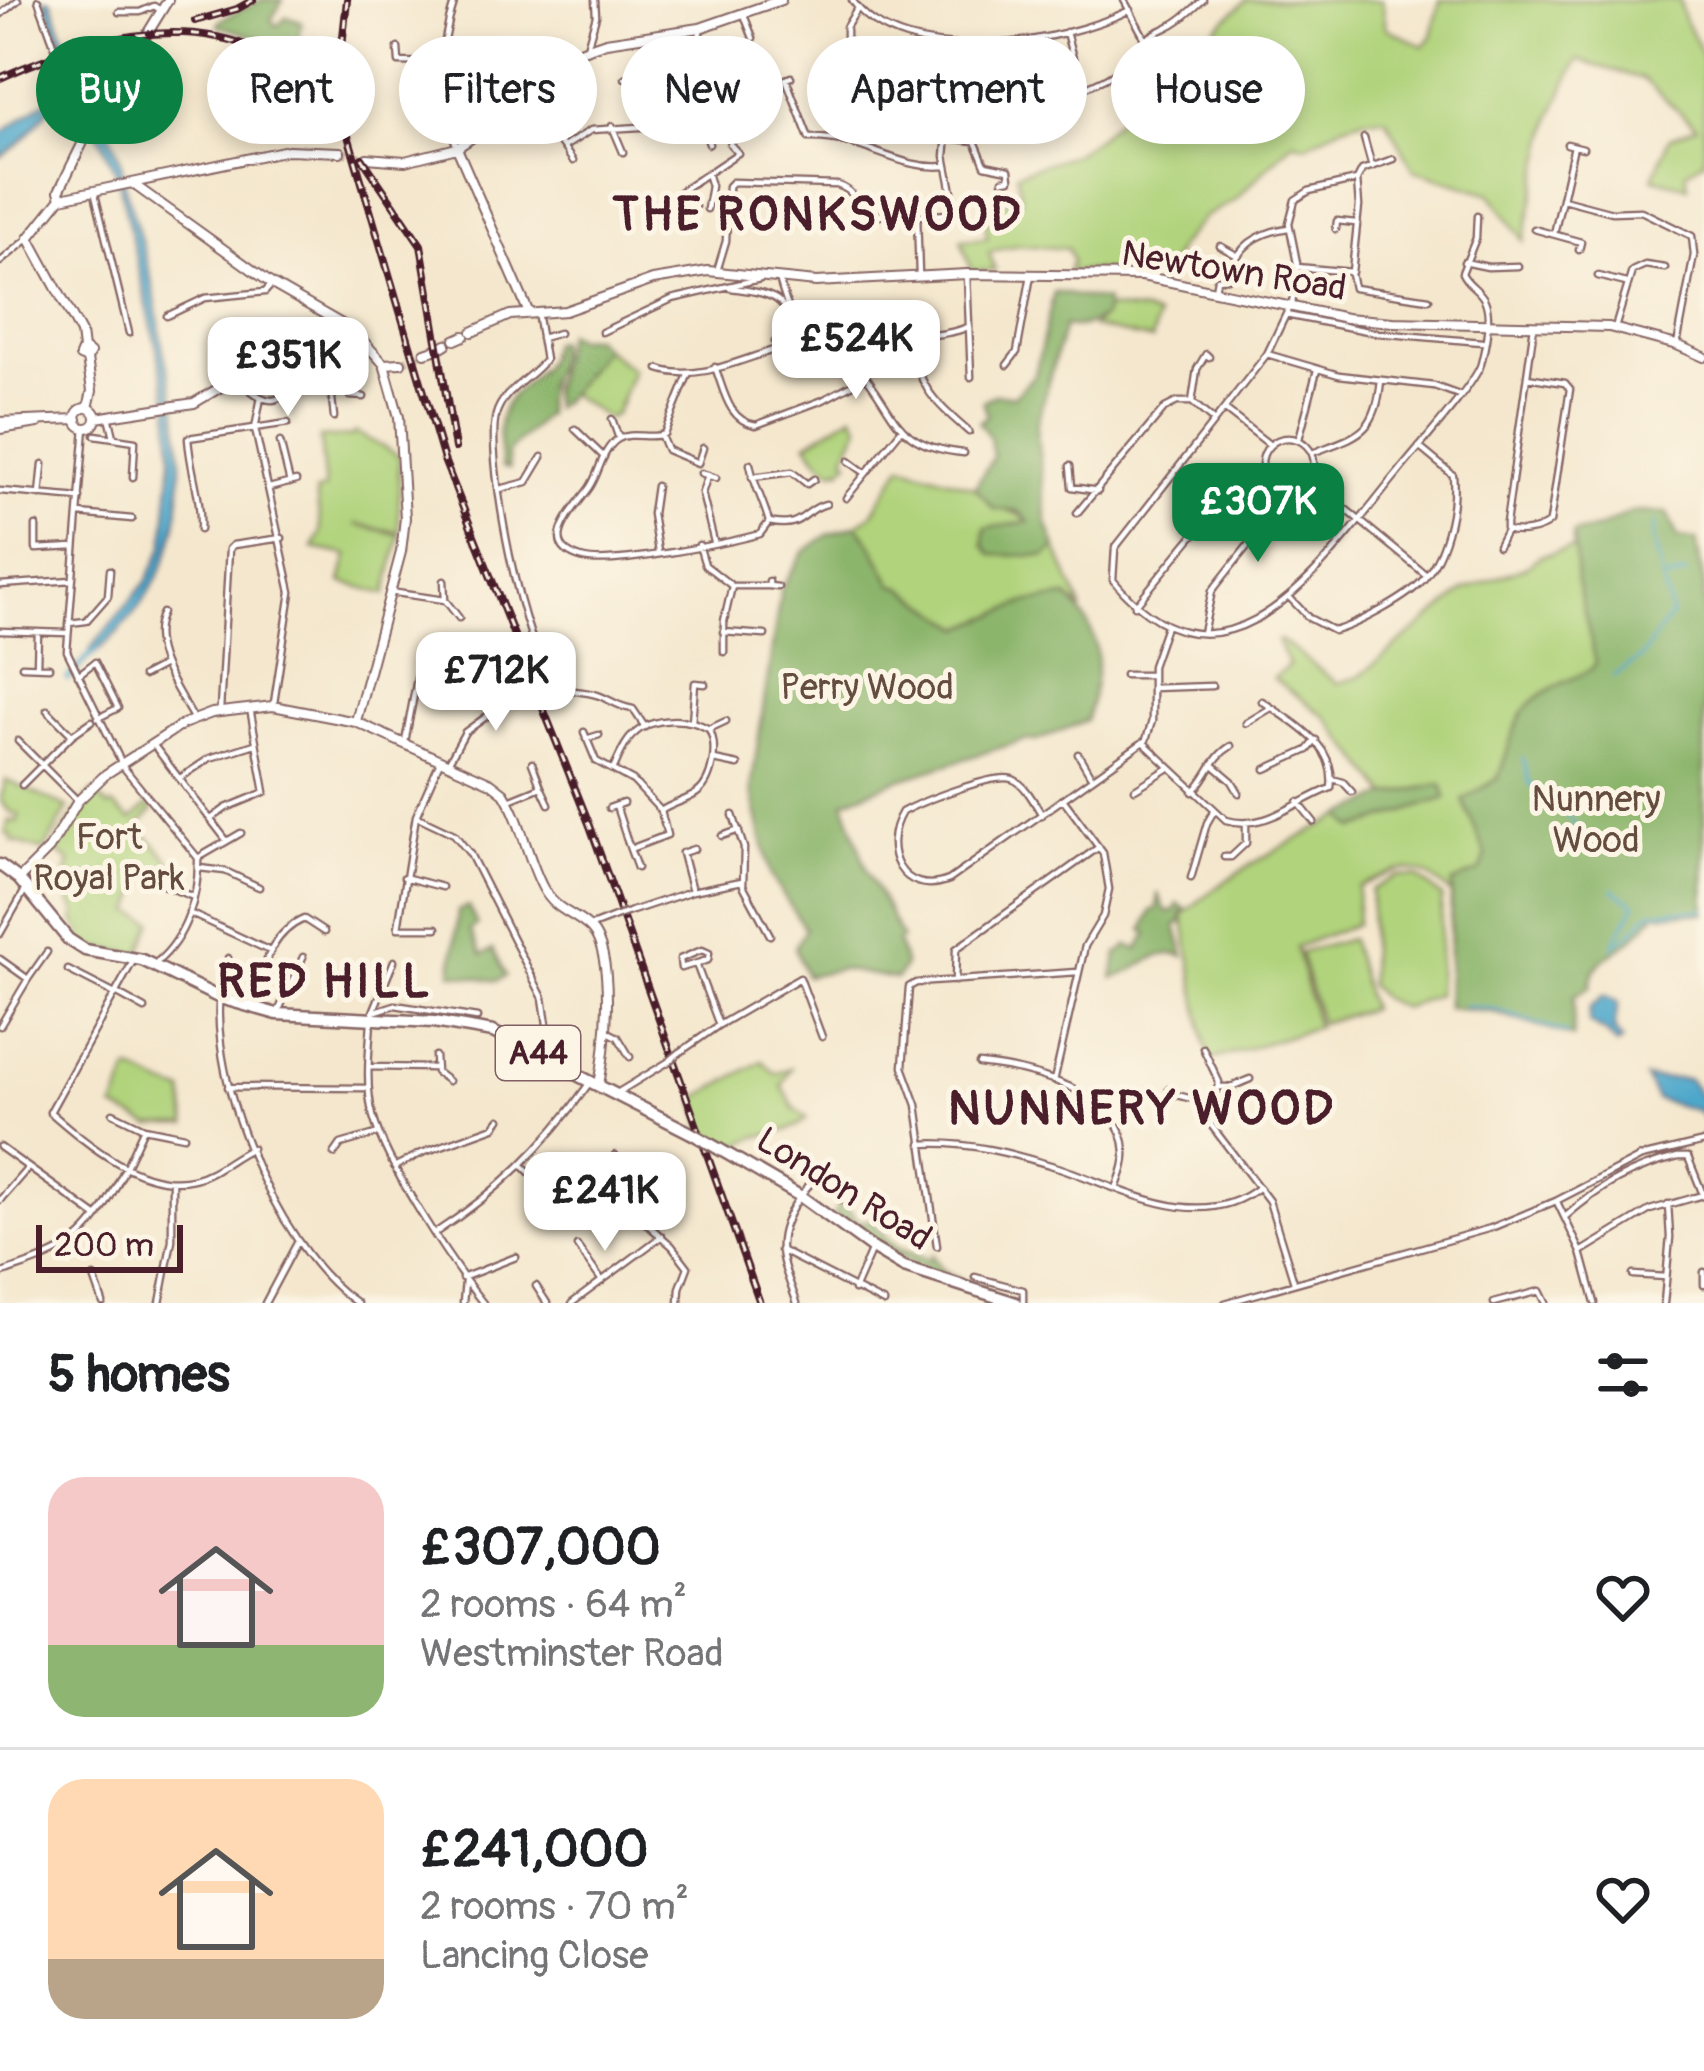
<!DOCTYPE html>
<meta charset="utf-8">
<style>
:root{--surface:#fff;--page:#f6f6f6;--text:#202124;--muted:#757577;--line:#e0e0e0;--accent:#0b8043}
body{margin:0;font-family:Pangolin,sans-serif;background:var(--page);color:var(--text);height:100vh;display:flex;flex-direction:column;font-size:45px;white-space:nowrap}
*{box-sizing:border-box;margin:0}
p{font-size:39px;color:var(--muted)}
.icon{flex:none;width:66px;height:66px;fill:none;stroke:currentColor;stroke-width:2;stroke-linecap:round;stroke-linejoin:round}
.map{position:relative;height:1303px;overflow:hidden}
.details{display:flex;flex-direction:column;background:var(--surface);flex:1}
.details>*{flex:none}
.top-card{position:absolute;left:36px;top:36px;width:1632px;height:108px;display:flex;gap:24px}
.scale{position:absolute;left:36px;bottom:30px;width:147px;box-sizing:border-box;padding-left:12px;border:6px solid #4a1f2b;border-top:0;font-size:33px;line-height:42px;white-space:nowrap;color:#4a1f2b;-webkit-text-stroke:9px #fcf5e5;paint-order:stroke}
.price{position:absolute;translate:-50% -102px;padding:0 27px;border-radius:24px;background:#fff;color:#222;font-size:39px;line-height:78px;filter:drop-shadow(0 3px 6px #0008)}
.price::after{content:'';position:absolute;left:50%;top:72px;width:36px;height:27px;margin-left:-18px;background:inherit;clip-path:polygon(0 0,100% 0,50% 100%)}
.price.active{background:var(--accent);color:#fff}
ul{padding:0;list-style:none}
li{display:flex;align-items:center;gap:36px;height:300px;padding:0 48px}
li+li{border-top:3px solid var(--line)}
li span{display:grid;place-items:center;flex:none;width:336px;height:240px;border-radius:36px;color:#555}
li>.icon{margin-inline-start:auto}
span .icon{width:144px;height:144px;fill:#fffc;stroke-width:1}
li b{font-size:51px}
h2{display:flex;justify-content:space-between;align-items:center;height:144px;padding:0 48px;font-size:51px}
.pill{padding:0 42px;border-radius:54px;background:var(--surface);box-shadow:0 6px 18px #0003;font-size:42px;line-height:108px}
.pill.active{background:var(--accent);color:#fff}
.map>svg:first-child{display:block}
.green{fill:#b0d37c;stroke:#7d7954;stroke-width:3}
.forest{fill:#8cb56c;stroke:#6b6a4c;stroke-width:3}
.water{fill:#4ea7cb;stroke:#4c637b;stroke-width:3}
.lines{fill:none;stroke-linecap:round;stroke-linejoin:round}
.stream{stroke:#4ea7cb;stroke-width:3}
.canal{stroke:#4ea7cb;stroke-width:6}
.secondary-tunnel{stroke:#d2bfad;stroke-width:8;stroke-dasharray:8 4;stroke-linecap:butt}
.street-casing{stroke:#866564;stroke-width:9}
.secondary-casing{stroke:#866564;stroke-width:12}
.primary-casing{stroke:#866564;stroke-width:15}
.street{stroke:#fff;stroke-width:4.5}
.secondary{stroke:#fff;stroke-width:8}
.primary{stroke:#fff;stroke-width:10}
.rail-casing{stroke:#4a1f2b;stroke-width:8}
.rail{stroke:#fcf5e5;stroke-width:3;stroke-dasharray:9;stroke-linecap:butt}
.street-bridge-casing{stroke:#866564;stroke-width:9;stroke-linecap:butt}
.primary-bridge-casing{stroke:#866564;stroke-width:15;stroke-linecap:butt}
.street-bridge{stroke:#fff;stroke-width:4.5}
.primary-bridge{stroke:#fff;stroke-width:10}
.labels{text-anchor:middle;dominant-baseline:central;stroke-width:10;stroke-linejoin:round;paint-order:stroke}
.shield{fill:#fcf5e5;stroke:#7f5f63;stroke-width:3}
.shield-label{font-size:33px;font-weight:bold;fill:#4a1f2b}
.street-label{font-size:36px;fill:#4a1f2b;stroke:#fcf5e5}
.park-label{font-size:36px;fill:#644c3f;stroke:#fcf5e5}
.district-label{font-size:48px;font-weight:bold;letter-spacing:3px;fill:#4a1f2b;stroke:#fcf5e5}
</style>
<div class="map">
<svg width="1704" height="1303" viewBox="0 0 1704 1303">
<rect width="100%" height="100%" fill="#fcf5e5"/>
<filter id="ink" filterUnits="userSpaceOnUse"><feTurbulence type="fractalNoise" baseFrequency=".00833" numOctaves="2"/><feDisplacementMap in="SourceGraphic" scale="24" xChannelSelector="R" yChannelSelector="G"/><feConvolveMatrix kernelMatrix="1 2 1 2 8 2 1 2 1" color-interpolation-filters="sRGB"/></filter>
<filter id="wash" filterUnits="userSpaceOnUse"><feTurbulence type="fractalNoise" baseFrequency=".004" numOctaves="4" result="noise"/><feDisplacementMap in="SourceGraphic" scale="48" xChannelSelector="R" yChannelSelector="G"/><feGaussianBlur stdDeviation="2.7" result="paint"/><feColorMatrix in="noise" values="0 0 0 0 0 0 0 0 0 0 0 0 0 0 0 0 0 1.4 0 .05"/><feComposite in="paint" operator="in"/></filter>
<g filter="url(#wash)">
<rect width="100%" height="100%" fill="#f4e7cd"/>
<path class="green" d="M1247,0H1382L1386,28L1424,46L1432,36L1440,0H1680C1682,29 1698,34 1703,62C1704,93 1704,129 1704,160L1686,172L1688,187L1653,178L1669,138L1696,127L1643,79L1577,60L1552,116L1524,241L1491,194L1414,170L1386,118H1366L1343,125L1306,145L1293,141L1235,200L1204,217L1179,246L1166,272L1068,271L1072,261L1068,249L1018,245L989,252L995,270L972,271L961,240L987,238L984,204L1021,200L1017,173L1074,154L1097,138Z
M1105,308L1144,312L1157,317L1152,340L1092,327L1104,316Z
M604,348L633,370L616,413L608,419L569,394Z
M853,414L860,426L845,456L849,461L841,470L838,467L834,471L821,462L807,443Z
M355,432L399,456V532L355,524L400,535L386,594L341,582L348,555L313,548L321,532L316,492L325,489L320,438L353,436Z
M902,465L975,487L994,509C1031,512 1031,525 1045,556L1056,547L1082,610L1067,597L1025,603L964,628L902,587L893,585L871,543L857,525L872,514Z
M1631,512L1667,513L1678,538L1696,540L1704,586V913H1656C1647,923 1638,935 1627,943C1608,957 1592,961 1590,987L1574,996L1573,1037L1492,1012L1447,1008L1451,894C1414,859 1401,867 1358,887L1356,924L1296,947L1317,1027L1211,1060L1205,1043L1183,915C1229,872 1287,844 1342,816L1354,829L1390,814L1441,784L1388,795L1326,717L1273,678L1289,666L1277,641L1280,640L1337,683L1359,677L1465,590L1527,566L1540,556L1573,548V534L1599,528Z
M6,780L68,808L44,851L11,841L12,836L5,834L9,820L17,822L19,815L10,812L0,801Z
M93,792L109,807L113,805L131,820L148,805L153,810L138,826L175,866L169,883L145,874L143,878L132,912L153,921L140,954L92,947L78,940L82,935L74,921L76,913L63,888L70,862L53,849L76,812Z
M1397,876L1417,877L1442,897L1437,995L1403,1008L1381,998L1369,985L1371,890Z
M1350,939L1370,1009L1320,1023L1300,953Z
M762,1061L776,1074L791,1068L782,1086L794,1108L807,1118C787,1140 755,1127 735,1151L704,1132L696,1098Z
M130,1070C147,1076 163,1088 184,1092L187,1125L151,1126L114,1108Z"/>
<path class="forest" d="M262,0H283L271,20L277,26L286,17L302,22L297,45C269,46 246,32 218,26L220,20Z
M1054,292L1106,301L1104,316C1090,325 1080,329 1064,326L1036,426L1047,523L1056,547L1046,556L992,555L984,545L985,528L1029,522L1018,511L994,509L975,487L993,457L990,438L979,422L987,416L983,401L995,394L1014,396L1035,374Z
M566,333L576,338L594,337L604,348L569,394L553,408L551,392Z
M558,341C559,367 540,387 546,414L508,452L509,469L502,467C501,451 496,432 501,416C510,383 546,382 551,343Z
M1631,512L1667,513L1678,538L1696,540L1704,586V913H1656C1647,923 1638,935 1627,943C1608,957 1592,961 1590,987L1574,996L1573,1037L1492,1012L1447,1008L1452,883L1481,870L1486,855L1463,800L1497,779C1506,760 1513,725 1525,710C1539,690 1569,681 1590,670L1596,663L1577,582L1573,534L1599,528Z
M857,525L871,543L893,585L902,587L963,628L1025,603L1067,597C1108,637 1099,670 1086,721L1035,741L1025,740L894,781L844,801L867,871L902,939L897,941L905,966L896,979L839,969L806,976L795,947L805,929L771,876L751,789L781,589L804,552L827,535Z
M1442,784L1446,798L1354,829L1342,816L1388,795Z
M1158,893L1166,912H1174L1178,904L1186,909L1182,913V922L1176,925L1184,956C1154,947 1140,972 1113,978L1117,954L1129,945L1138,950L1148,933L1143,930L1152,910L1157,909Z
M468,906L477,925L470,930L482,955L493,949L506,976L497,981L452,973L458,911Z
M841,1201L859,1222L870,1220L896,1248L930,1260L932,1254L941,1269L961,1280C911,1269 874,1244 834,1213Z"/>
<path class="water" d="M44,0H51L73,62L81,63L88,72L84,81C94,108 110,127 119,154C123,166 122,179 126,190C139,233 154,280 159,324C162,354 173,384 177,414C190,513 174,587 95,653L90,649L147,581L164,546L172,457L169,402L117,174L74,83C46,104 32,141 0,157V134L73,81Z
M1604,996L1618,1003L1614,1029L1622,1041L1616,1045L1607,1033L1589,1023L1590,1008Z
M1645,1078L1688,1079L1704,1102V1119L1698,1111L1656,1099Z"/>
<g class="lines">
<path class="stream" d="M1667,580L1686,574
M1614,676L1641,658L1671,615L1653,536L1656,523
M1523,758L1529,783L1572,820L1593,852
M1613,889L1635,904C1629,922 1616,930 1614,948
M1615,943L1628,936L1650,912L1704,910
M1464,1006L1492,1009L1567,1034"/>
<path class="canal" d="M68,679L96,649"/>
</g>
</g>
<g filter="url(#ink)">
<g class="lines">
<path class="secondary-tunnel" d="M340,152L367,158
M401,363L425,353"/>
<g class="street-casing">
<path id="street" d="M38,0L56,50
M455,0C438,51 438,97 457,148
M852,0C902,73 1064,43 1130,10
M1124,0L1144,37
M858,8L846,27V37C900,122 1023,120 1104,79C1125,68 1129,58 1143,42C1151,33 1164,30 1175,23C1185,17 1194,8 1203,0
M119,12H140L154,6L159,9
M0,15L18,0
M744,15L753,38
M700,28L698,109L709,144
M1066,32L1081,89
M587,47L596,16L595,0
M398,48L399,62L441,63
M60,61L92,124
M791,77L786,79L809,138C863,136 897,171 946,166
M625,78L696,68
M612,126L623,152
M703,126L736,113
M554,134L573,161
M947,138L975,141L985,165L1009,170L1010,179L1003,180
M1364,138L1372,167
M1567,144L1583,148
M564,147L591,130L657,126L698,109
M95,194L129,333
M1563,199L1612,212L1641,211L1692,236L1694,255L1677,345
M695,207L688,213L678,193L738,153L730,144
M707,209L711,186L708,176
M1336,229L1337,221L1356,223
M1534,229L1581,242L1579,250
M1554,234L1574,146
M1220,246L1236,255
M0,262L28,239
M1464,262L1488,267L1518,266
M1297,267L1352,272L1359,206L1357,180
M717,271L726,241L728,186L732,182L837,185C850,189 851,194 860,204C874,220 897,216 917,216
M967,274L971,377
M1351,274L1354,288L1429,299
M919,275L917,216L949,214L955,207L945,156L948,126
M1598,276L1626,283
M779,279C786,304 793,329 818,342C833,350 847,354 858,367C898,412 891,446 964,453
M730,288C763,292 806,297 775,342L778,345
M1215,290L1217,279L1227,278C1238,246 1256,233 1288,228
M1292,305L1297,263L1289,223L1295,200L1309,191L1357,180L1362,170L1393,159
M1290,306L1267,354L1115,548L1113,580C1225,716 1325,561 1397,474C1414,452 1474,386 1481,364C1485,348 1492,317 1485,301C1480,289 1467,285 1462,273L1476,238L1477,216
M537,312L545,360C531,378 502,391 496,415C485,455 523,658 556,683C570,694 585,690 600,696C613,701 618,707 633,709L645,727
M1286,315L1378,333L1482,342
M167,316L205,298L265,292L272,284
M1615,328L1632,271L1645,265L1665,268
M602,332L672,299L760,279
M917,336C910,382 937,404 969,432
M541,338L559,333
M778,345L789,332L791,319
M1267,354L1339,375L1434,386L1459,395
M855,364C882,327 930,343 968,327
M1007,365L1017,352L1031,275
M715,367C724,390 728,421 756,425L823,400L866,377
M659,369C707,386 765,344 815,341
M243,371L250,390C277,411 281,394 304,384L341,388L350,396L364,397
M688,375L664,434C649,440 632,431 618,439C602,449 600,472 590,487C576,508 534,546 584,559C613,566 727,543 760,534L769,522C764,502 754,486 750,464
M1527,377L1565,383L1570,389L1550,522C1540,531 1519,534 1506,530V523L1534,326
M331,389L334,417
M261,397L255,429L291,592L274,703
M1192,402L1197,369L1206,354L1209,357
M1224,409L1270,445
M109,416L114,437
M612,419L618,436
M85,427L67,651L124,768L198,858C199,896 186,938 157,962
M575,429L604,457
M95,435L135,441L133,477
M661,436L667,450L698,463L703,448
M1262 464a26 26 0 1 1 52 0a26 26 0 1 1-52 0Z
M1299,439L1317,370
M280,442L290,483
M1312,453C1359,435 1376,434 1381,380
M849,461L864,472
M1070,466L1072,487L1098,491
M701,473L716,478
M708,475L702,493L714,542
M752,477L792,472L807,484L814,479
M1309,479L1425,574
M656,486L652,514L658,552
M269,488L296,481
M500,489L527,482L542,457
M0,491L80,498
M40,495L43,464
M846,498L902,429
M1077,513L1165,408L1177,402H1192L1214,421
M79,514L132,519
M769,522C804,530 803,509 826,504
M36,526V549L75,547
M200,530C202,497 190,471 188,438L288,423
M699,545L705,565L732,586L724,621V652
M1498,546L1506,530
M769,581V586L778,587
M0,585L72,580
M732,586H769
M389,592L445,600L444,581
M1289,597L1309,618L1334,631C1356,625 1403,600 1419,584C1445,559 1456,509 1453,475L1419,447
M445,600L459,618
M1135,606L1226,496L1265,475
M162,613C145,646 177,689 193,718
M69,623L86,621L108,596L110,570
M0,631L68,633
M723,632L765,635
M1203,633L1212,591L1271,516L1282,489
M22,666L49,667
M37,666L38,632
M78,675L95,662L118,708L98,718
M1125,675H1152
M143,676L164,665
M1152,688L1212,686
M47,710L72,735
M220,710L229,549L233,545L282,538
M692,722L695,683L705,684
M1246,723L1271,708
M709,729L726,721
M584,732L596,761L633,781L661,811
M586,739L599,735
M18,741L78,801
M405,742L420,663
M1143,742L1226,820C1265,831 1295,802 1331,788C1337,744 1293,723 1262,701
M152,743L227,841
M1078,754L1092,778
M714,760L738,765
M448,763L465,732L490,714L486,699
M532,763L541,787
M1212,764L1232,781L1239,793
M1266,769L1308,750L1316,740
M613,770C618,759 624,743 633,735C652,716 688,717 709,729C719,747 712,782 697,793C686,801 672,803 661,811
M180,778L210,758L255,744
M1332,779L1343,782L1352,792
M22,785L72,735L92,721
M1135,789L1169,768
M1193,792C1209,776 1212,757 1231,746
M509,800L541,787L549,804
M1298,802L1314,822
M616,806L630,849
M609,808L623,803
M733,815L744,848L743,885L770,935
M1042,815C1035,804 1025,783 1012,779C994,773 920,802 902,812C879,850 902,898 949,880L1146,740L1152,721V666L1166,626
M416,816L454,834L470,854L543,998L547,1024L536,1052
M211,819L226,808L265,792L250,708
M722,836L739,830
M1224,857H1231L1246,843V824
M198,858L241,833
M199,868L225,871L259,887
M637,868L630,849L667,835L661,811
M404,877L442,887
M1191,878L1207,823L1214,811
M163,885L191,896
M692,891L682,853L694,849
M632,911L692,891L742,881
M189,913L270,951
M589,927L615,917
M437,928H398L416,816L441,759
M0,934L24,892
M702,950L709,953L708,960L681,968L680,959Z
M228,958C190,1050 276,1250 357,1303
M0,959L28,979L0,1026
M132,963L50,1112C86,1143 141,1191 193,1179C215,1174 232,1157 252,1148
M696,964L719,1025
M68,970L115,994
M28,979L47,952
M955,981L956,949L1099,847
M116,993L145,1009
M252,1006C263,972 268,934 304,919L324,932
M278,1012L303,957
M373,1012L395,1005L477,1018
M373,1012L394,961
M371,1022C369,1052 365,1086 373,1116C387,1166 449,1261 483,1303
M608,1032L618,1037L630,1057
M1203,1048L1219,1082L1211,1125L1269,1201L1294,1282
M679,1053L719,1025L800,978L822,1037
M435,1056L436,1072L448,1081
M979,1064C1028,1069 1122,1090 1125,1152C1126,1165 1120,1177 1116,1189
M369,1067L434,1068
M1054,1081L1085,946L1103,916L1109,889L1103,853L1063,799
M228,1087L366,1088
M1218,1087H1231L1250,1079
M1169,1089V1093L1212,1104
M617,1093L668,1062
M113,1113L144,1128
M921,1144C967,1141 1014,1154 1057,1167C1118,1186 1199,1236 1259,1187
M0,1147L96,1216
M334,1154L341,1144L379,1133
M396,1166L422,1153L494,1127L500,1119
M523,1166L552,1195L640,1218L672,1246L688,1267L680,1288L679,1303
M0,1200L27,1169
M1557,1202L1581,1252L1595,1303
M592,1204L601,1176L615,1155
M1565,1217C1600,1186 1632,1168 1678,1157H1688L1704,1197
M435,1233C498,1192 545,1146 588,1085
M577,1246L602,1281
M937,1246L917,1105L903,1067L909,987L916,983L1078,972
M780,1250L884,1303
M1581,1252L1650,1210L1703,1195
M1704,1272V1285
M0,1274C24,1265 51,1258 72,1243C106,1219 126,1165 144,1128L184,1136
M1633,1275L1666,1277
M94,1277L103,1303
M975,1277L1023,1290V1303
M462,1278L516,1257
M536,1286L547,1303
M854,1290L871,1251
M160,1303L172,1240V1181
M265,1303L297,1243
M463,1303L465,1281
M572,1303L662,1236
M797,1303C783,1262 770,1244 795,1204C802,1193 809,1183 820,1175L831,1182L841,1200
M1225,1303L1491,1228L1556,1201L1641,1157L1704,1142
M1494,1303L1540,1291L1546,1303
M1664,1303L1670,1237L1668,1204"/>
</g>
<g class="secondary-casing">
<path id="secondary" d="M457,148L528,311
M367,158L405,161L457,148L499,119L562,57L606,42L700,28L781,0
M133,184L272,284L354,331L384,364L399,417L405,518L401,552L356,721
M61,198L288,150L340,152
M472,332L510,315L565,311L653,280L708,271L816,282L967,274L1142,276L1346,318L1393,322L1609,327L1677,345L1704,357
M455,340L464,336
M441,347L446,344
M83,349L80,356L87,359L90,353L83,349L81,333L29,238L61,198L59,191L92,124L168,0
M425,353L434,350
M87,359L92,391L88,408
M384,364L401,363
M76 418a10 10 0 1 1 20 0a10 10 0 1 1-20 0Z
M96,418L194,403L268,359L342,343L354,331
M0,422L77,419
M0,429L38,423
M19,879L49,849L78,801L106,774L183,724L212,713L273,706L356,722L491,783L504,793C522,822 527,858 543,888C555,911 575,913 591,929C616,955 606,1051 599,1084"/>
</g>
<g class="primary-casing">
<path id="primary" d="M0,865L19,879L68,939L85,950L142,960L220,998L277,1014L434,1022L493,1032L691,1133
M719,1149L800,1196L872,1248L904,1267L1016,1303"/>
</g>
<use href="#street" class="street"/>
<use href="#secondary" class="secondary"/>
<use href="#primary" class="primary"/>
<g class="rail-casing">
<path id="rail" d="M347,0L339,74L344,122L444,460L590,826L760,1303
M195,21L237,9L253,0
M0,78C121,22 257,0 338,121
M362,158L421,245L455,448"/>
</g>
<use href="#rail" class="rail"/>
<g class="street-bridge-casing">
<path id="street-bridge" d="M615,917L632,911
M668,1062L679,1053"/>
</g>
<g class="primary-bridge-casing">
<path id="primary-bridge" d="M691,1133L719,1149"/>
</g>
<use href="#street-bridge" class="street-bridge"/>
<use href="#primary-bridge" class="primary-bridge"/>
</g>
</g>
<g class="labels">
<rect class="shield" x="496" y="1026" width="84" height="54" rx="9"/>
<g class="shield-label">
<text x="538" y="1053">A44</text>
</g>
<g class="street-label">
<text transform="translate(1234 271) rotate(9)">Newtown Road</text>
<text transform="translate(844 1189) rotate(32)">London Road</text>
</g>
<g class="park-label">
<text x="867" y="687">Perry Wood</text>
<text x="1596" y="799">Nunnery<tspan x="1596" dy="41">Wood</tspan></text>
<text x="109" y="837">Fort<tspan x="109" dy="41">Royal Park</tspan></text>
</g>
<g class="district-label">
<text x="818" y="215">THE RONKSWOOD</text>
<text x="325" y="982">RED HILL</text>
<text x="1142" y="1109">NUNNERY WOOD</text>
</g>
</g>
</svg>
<div class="scale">200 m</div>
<b class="price" style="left:856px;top:402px">£524K</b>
<b class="price" style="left:288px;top:419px">£351K</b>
<b class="price active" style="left:1258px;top:565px">£307K</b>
<b class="price" style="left:496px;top:734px">£712K</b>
<b class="price" style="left:605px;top:1254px">£241K</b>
<div class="top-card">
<a class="pill active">Buy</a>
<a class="pill">Rent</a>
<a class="pill">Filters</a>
<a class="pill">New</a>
<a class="pill">Apartment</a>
<a class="pill">House</a>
</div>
</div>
<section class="details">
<h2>5 homes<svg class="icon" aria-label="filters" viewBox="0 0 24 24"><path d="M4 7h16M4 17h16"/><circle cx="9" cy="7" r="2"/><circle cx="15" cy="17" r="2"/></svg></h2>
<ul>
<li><span style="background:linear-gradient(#f6c9c9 70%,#8fb573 0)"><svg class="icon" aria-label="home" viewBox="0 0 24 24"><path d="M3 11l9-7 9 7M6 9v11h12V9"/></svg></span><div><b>£307,000</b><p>2 rooms · 64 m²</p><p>Westminster Road</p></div><svg class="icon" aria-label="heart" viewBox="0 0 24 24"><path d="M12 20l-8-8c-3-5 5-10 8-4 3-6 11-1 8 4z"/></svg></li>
<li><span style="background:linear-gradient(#ffd9b3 75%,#b9a48a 0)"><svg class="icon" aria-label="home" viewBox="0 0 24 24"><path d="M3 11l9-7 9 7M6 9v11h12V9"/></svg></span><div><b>£241,000</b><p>2 rooms · 70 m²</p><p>Lancing Close</p></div><svg class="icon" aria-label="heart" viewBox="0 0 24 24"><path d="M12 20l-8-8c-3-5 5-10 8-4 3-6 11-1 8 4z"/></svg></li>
</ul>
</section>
